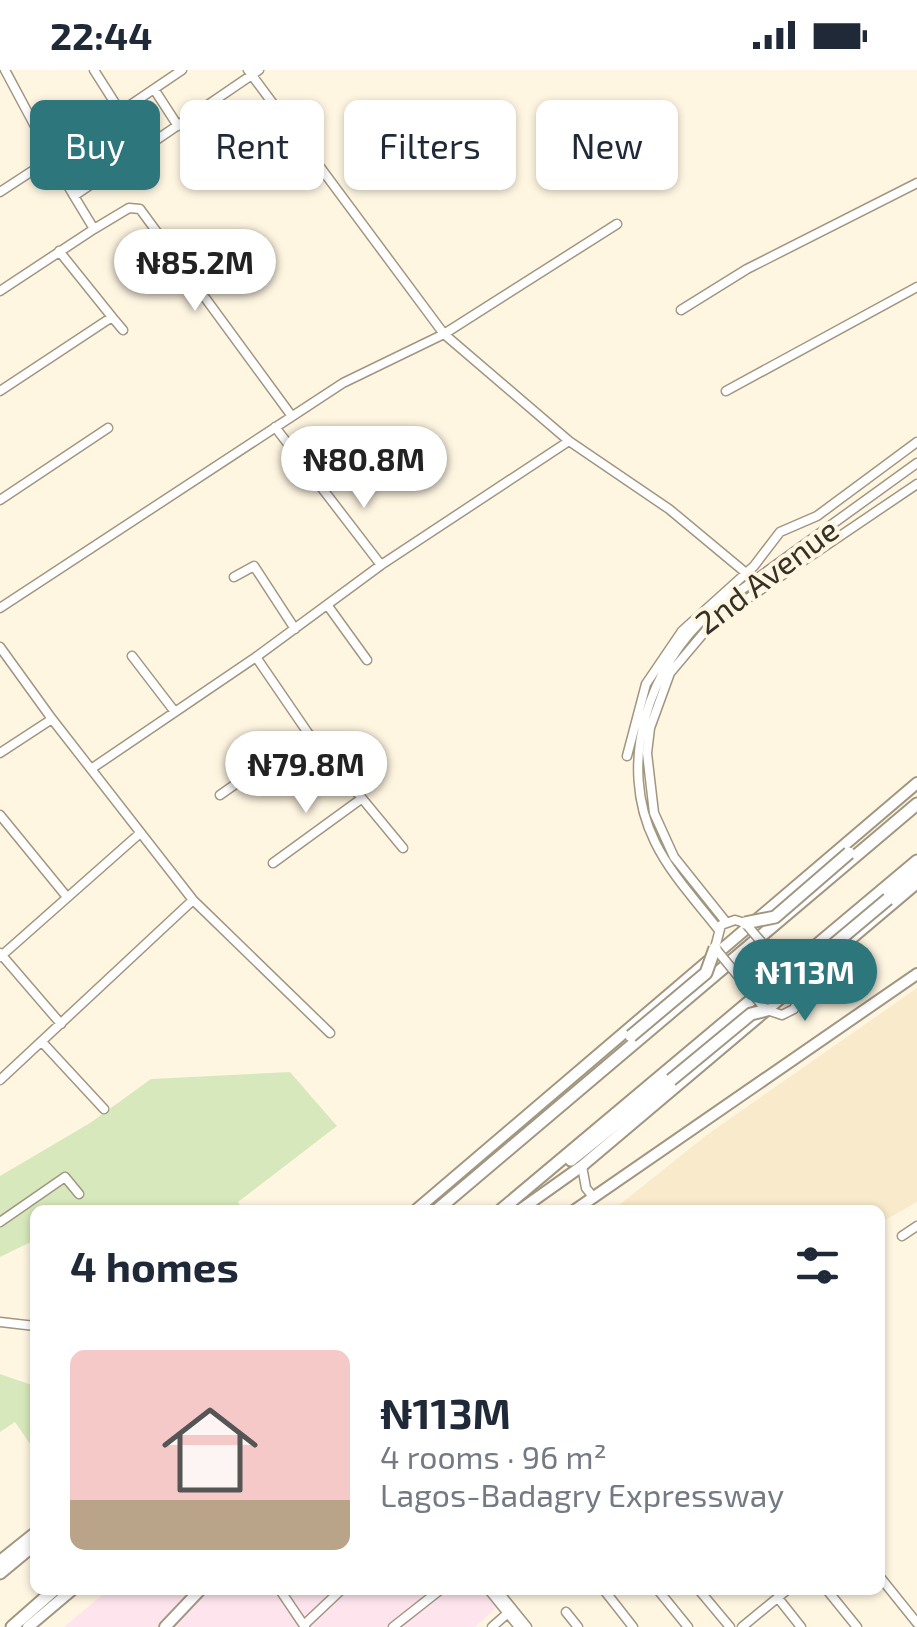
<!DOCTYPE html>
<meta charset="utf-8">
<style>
:root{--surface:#fff;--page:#f6f6f7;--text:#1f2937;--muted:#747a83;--accent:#2c767c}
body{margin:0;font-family:"Exo 2",sans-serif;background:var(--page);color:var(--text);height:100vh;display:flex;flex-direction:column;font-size:38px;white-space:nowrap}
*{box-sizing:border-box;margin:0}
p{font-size:32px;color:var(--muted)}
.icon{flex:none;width:55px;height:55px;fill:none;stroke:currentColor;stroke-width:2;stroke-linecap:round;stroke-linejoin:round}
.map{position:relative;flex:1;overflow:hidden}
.details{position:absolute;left:30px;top:1135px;width:855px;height:390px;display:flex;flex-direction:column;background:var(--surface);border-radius:15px;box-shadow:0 2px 8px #0004}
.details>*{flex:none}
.top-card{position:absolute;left:30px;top:30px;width:858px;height:90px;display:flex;gap:20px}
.price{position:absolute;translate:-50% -85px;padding:0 22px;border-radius:35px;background:#fff;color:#222;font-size:32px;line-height:65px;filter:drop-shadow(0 2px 5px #0008)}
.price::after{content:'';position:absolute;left:50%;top:60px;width:30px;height:22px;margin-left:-15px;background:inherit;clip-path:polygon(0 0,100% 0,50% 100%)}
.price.current{background:var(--accent);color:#fff}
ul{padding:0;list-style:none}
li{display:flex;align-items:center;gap:30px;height:250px;padding:0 40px}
li span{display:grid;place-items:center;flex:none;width:280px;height:200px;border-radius:15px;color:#555}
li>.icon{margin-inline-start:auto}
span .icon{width:120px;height:120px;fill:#fffc;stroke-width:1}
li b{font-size:42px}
h2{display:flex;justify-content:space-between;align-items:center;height:120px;padding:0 40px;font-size:42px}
.chip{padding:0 35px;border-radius:15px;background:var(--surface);box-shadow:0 2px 8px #0004;font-size:35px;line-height:90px}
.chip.current{background:var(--accent);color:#fff}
.status{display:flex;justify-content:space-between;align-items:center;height:70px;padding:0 50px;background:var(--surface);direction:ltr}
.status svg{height:28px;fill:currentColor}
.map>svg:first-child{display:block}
.commercial{fill:#fee5ed}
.built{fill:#f9eacb}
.green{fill:#d7e9bc}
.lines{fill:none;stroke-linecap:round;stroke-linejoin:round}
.minor-casing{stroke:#a19680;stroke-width:11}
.major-casing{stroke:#a19680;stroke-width:14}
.highway-casing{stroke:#a19680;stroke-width:15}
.minor{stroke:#fff;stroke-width:8}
.major{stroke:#fff;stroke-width:10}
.highway{stroke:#fff;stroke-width:11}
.minor-bridge-casing{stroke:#a19680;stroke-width:11;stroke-linecap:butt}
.highway-bridge-casing{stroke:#a19680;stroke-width:15;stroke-linecap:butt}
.minor-bridge{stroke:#fff;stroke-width:8}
.highway-bridge{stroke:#fff;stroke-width:11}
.labels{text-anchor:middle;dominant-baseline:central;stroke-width:8;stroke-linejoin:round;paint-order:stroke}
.street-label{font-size:32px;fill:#353127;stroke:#fff6e2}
</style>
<div class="status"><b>22:44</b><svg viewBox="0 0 49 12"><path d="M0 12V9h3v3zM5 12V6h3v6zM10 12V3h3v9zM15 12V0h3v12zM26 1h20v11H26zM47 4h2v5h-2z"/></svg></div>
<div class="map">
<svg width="917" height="1557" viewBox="0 0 917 1557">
<rect width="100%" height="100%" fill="#fff6e2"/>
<path class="commercial" d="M108,1520H482L496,1538L475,1557H64Z"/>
<path class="built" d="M917,918V1132L880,1153V1140H613L708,1064Z"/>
<path class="green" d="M290,1002L337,1056L238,1132L243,1140H35V1170L0,1187V1106L90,1053L151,1009Z
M0,1304L29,1314L35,1311V1381L15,1352L0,1362Z"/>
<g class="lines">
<g class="minor-casing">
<path id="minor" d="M94,0L120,41
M248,0L444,264L569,371L669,439L746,503
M154,19L178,56
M0,122L52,88L5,0
M74,126L52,88L182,0
M94,159L129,138L140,139L291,345
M0,221L94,159L74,126L259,0
M681,240L747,199L917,113
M112,247L123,260
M0,321L112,247L59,181
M726,321L917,217
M275,357L381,495
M0,430L108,358
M234,507L254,496L295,559
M328,536L367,590
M0,538L343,313L444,264L617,154
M0,577L52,649
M132,586L175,642
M256,587L381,495L569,371
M0,683L52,649L193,830L330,963
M627,686L646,614L682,561L754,496L780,462L817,446L917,372
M91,699L256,587L308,663L403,778
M220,725L308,663
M0,745L67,827
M273,793L361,729
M726,852L674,787L654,743L647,683L650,658L670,603L713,552L917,414
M718,859C696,831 670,803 655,772C616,694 649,595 712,541L917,393
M715,878L721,855L735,850L745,853
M0,883L61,954
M0,887L138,765
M767,940L782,945L794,939L800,926L798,915
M42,972L104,1039
M0,1010L193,830
M582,1096L586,1118L594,1128
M0,1152L65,1107L79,1124
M902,1166L917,1156
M0,1252L35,1256
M880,1507L917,1553
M280,1520L305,1557
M489,1520L519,1557
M497,1520L527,1557
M604,1520L633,1557
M658,1520L688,1557
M699,1520L730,1557
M827,1520L857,1557
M778,1528L801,1557
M566,1542L578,1557
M304,1555L341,1520
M393,1557L440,1520
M492,1557L508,1543
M742,1557L787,1520"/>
</g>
<g class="major-casing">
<path id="major" d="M416,1140L917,713
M520,1140L582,1096L917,813
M575,1140L917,904
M0,1491L35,1463
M28,1557L72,1520
M165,1557L200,1520"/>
</g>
<g class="highway-casing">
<path id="highway" d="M888,829L917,803
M571,1090L671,1010
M437,1140L917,734
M501,1140L917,791
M0,1503L35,1474
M12,1557L54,1520"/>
</g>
<use href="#minor" class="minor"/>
<use href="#major" class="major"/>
<use href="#highway" class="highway"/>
<g class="minor-bridge-casing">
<path id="minor-bridge" d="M746,854L798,915
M715,878L766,940"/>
</g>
<g class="highway-bridge-casing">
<path id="highway-bridge" d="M745,853L775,847L849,783
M798,915L808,896L888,829
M631,966L706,903L715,878
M671,1010L751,944L767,940"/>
</g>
<use href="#minor-bridge" class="minor-bridge"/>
<use href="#highway-bridge" class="highway-bridge"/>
</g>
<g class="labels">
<g class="street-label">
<text transform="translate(766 505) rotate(-37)">2nd Avenue</text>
</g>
</g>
</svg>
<b class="price" style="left:195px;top:244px">₦85.2M</b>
<b class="price" style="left:364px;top:441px">₦80.8M</b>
<b class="price" style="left:306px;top:746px">₦79.8M</b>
<b class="price current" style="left:805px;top:954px">₦113M</b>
<div class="top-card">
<a class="chip current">Buy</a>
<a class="chip">Rent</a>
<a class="chip">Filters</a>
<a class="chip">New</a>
</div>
<section class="details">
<h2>4 homes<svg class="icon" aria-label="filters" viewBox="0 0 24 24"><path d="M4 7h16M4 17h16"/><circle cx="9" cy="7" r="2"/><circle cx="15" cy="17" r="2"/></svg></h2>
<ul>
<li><span style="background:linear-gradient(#f6c9c9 75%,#b9a48a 0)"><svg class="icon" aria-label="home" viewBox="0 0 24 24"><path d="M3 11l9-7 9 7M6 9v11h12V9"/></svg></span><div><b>₦113M</b><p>4 rooms · 96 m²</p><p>Lagos-Badagry Expressway</p></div></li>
</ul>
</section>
</div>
